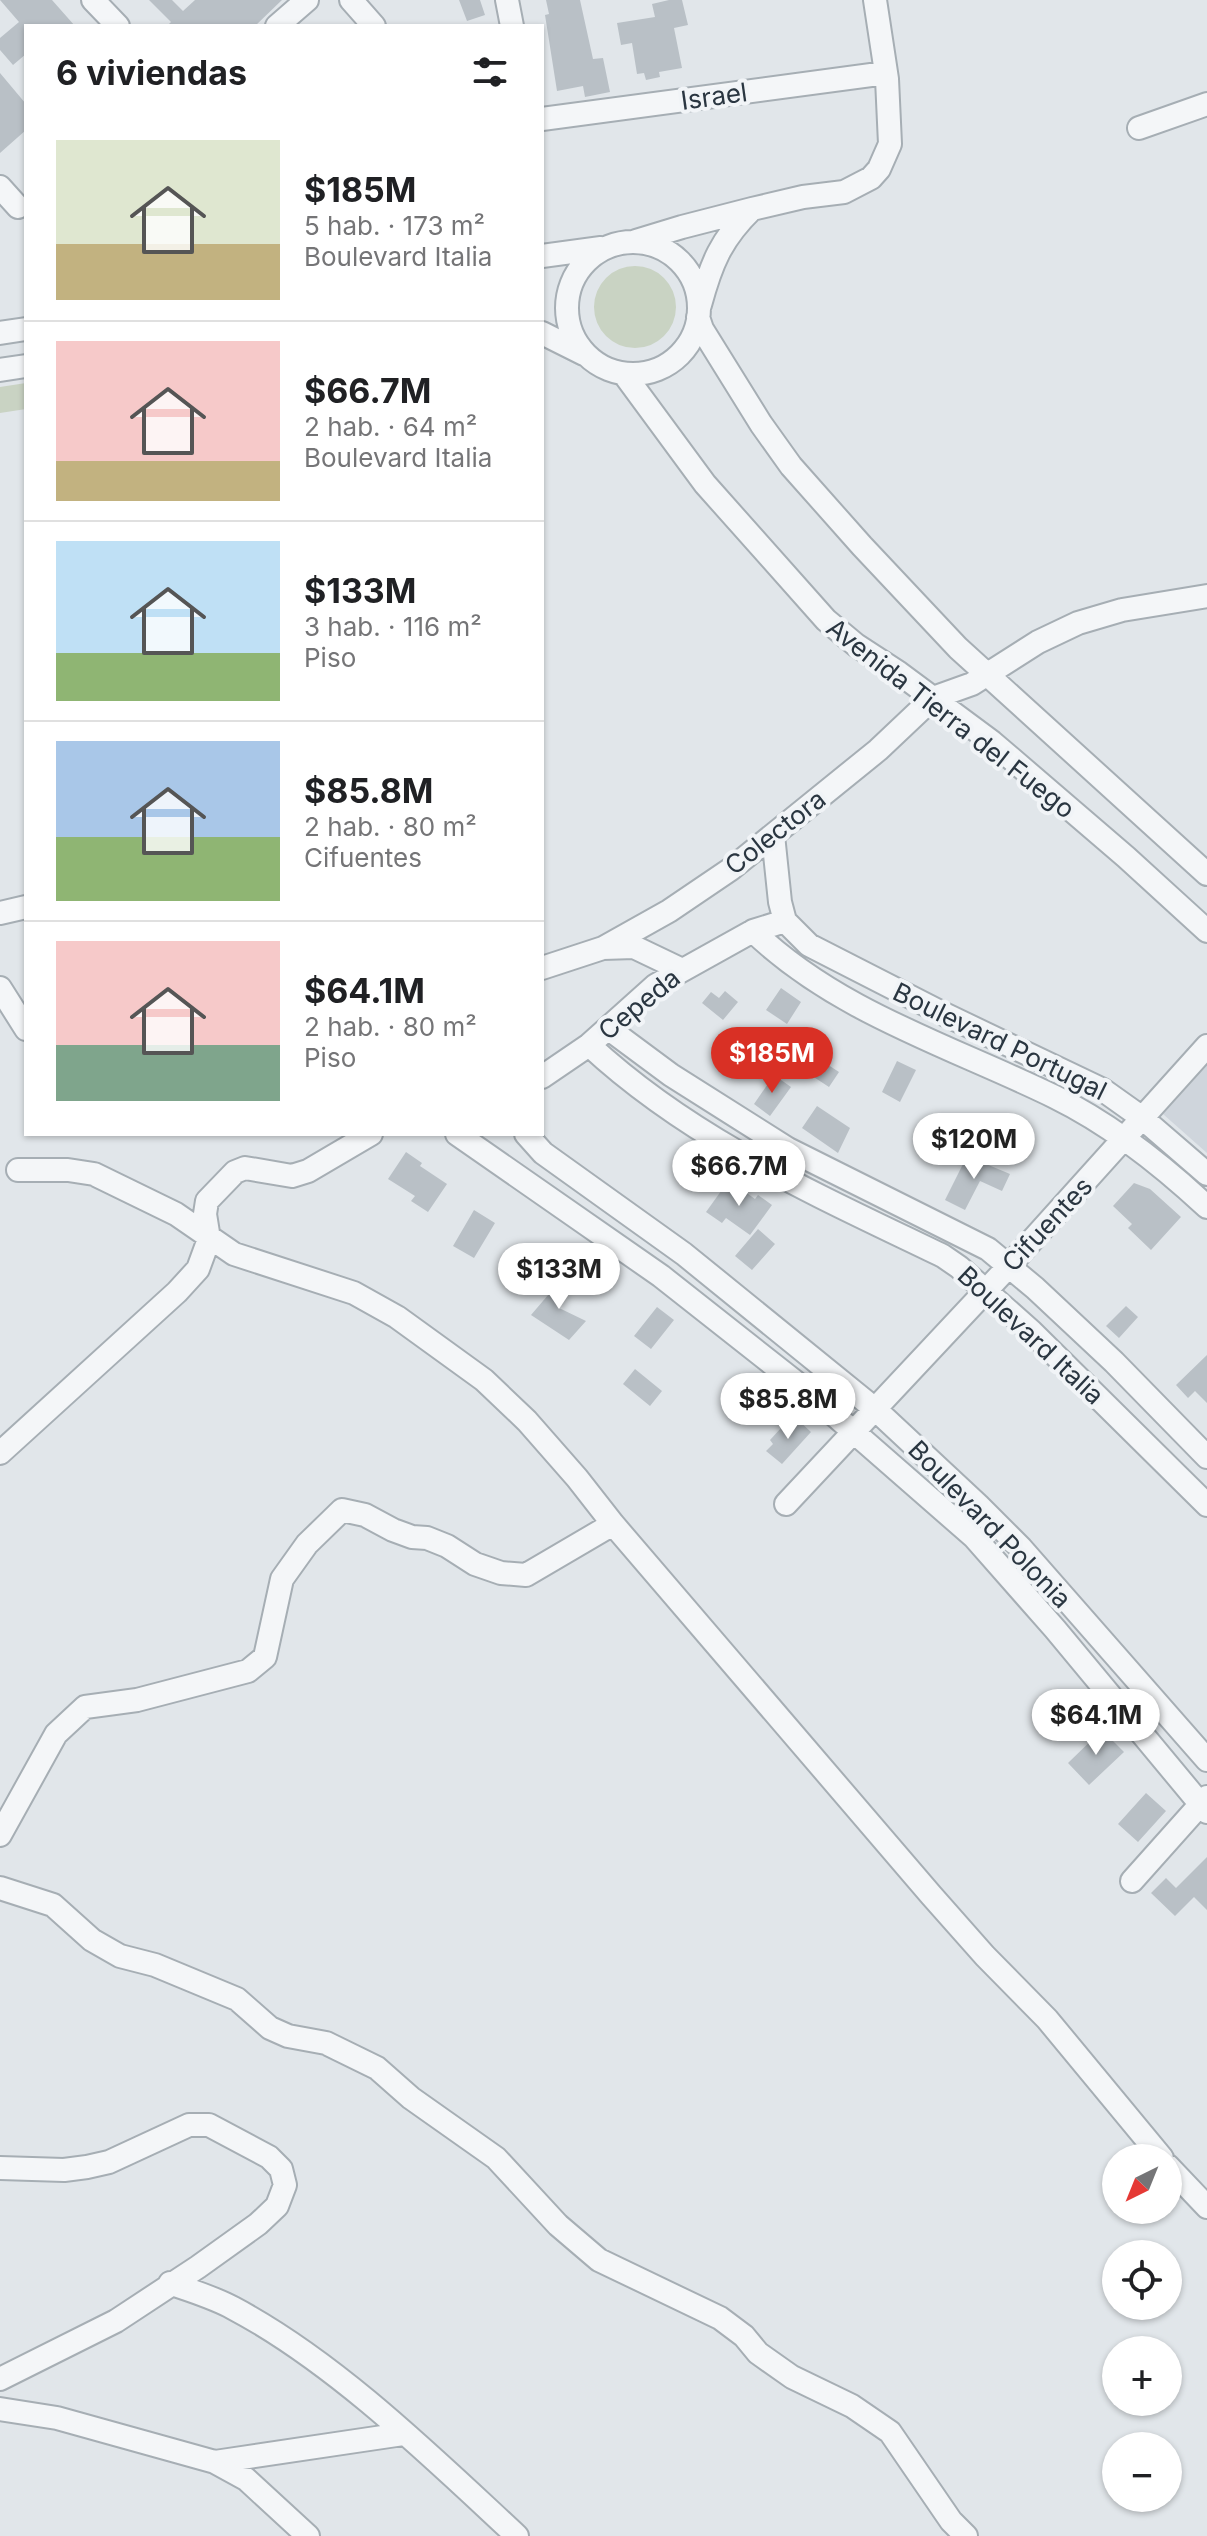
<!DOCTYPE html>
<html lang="es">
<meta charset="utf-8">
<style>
:root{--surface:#fff;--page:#f2f2f2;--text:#202124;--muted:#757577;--line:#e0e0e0;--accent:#d93025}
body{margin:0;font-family:Inter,sans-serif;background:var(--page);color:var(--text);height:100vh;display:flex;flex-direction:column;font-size:30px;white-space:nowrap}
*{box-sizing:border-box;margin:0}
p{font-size:26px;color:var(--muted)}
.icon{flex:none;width:44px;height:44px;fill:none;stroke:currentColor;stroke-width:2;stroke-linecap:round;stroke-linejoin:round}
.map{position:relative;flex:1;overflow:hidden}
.details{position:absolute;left:24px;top:24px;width:520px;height:1112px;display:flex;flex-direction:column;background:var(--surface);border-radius:0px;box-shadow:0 2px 6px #0004}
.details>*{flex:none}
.needle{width:52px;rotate:223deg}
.controls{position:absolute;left:1102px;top:2144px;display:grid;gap:16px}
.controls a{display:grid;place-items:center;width:80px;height:80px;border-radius:50%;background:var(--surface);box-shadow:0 2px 6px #0004;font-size:40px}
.price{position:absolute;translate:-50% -68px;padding:0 18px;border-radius:28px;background:#fff;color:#222;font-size:26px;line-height:52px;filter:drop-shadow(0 2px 4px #0008)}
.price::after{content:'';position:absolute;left:50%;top:48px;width:24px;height:18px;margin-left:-12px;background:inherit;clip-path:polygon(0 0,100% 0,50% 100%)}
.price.on{background:var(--accent);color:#fff}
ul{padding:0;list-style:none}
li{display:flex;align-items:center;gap:24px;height:200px;padding:0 32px}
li+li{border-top:2px solid var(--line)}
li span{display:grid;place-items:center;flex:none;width:224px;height:160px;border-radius:0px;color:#555}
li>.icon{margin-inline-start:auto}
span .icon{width:96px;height:96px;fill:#fffc;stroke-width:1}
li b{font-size:34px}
h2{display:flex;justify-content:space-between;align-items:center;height:96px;padding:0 32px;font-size:34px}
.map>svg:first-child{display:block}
.built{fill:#cfd5dc}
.green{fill:#c9d3c3}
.building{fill:#b9c0c6}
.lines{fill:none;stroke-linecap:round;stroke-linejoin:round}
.minor-casing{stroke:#a6aeb4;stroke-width:26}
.minor{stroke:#f4f6f8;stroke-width:22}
.labels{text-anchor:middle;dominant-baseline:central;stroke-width:8;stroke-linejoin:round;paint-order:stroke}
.street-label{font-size:26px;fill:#2a3641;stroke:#f1f4f7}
</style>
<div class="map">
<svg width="1207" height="2536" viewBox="0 0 1207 2536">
<rect width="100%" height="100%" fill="#e1e6ea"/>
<path class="built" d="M1207,1065V1153L1163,1114Z"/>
<path class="green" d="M594 307a41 41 0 1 1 82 0a41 41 0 1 1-82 0Z
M26,383V409L0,413V387Z"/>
<path class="building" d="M0,0H52L75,26H26V54L13,65L0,50V38L19,22Z
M149,0H172L183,11L195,0H282L255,26H167L171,22Z
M459,0H480L485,15L467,21Z
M546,0H580L593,59L603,58L610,92L585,97L583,86L557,91L545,15L549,14Z
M669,0H682L688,25L674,28L682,68L659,72L660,77L646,80L644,73L637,74L632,43L621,45L617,23L655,17L652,4Z
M0,73L26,104V130L0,153Z
M781,988L801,1002L787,1024L766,1010Z
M725,991L738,1002L723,1020L702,1003L711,992L719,998Z
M813,1055L839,1072L829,1087L803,1070Z
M897,1061L916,1070L900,1102L882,1092Z
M774,1075L791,1087L770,1116L754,1104Z
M817,1106L850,1128L838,1153L802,1128Z
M406,1152L422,1163L420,1166L447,1184L428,1212L411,1201L415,1196L388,1179Z
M967,1156L1010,1174L1002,1191L980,1181L965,1210L945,1200Z
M729,1180L755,1199L758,1195L772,1205L750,1235L726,1218L722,1223L706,1212Z
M1134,1183L1150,1189L1181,1217L1151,1250L1128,1228L1132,1224L1113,1206Z
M474,1210L495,1223L474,1258L453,1246Z
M758,1229L775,1244L752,1270L735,1256Z
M566,1274L574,1281L557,1307L586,1321L569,1340L531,1315Z
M1126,1306L1138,1317L1119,1338L1106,1326Z
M657,1307L674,1320L651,1349L634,1336Z
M1207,1355V1403L1195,1391L1188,1398L1176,1385Z
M635,1369L662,1391L650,1406L623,1384Z
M796,1418L811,1432L782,1464L766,1451L773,1444L770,1440L781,1428L785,1431Z
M1102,1730L1124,1752L1089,1785L1068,1763Z
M1146,1793L1166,1811L1138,1842L1118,1824Z
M1207,1857V1910L1194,1897L1175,1916L1151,1893L1166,1878L1176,1888Z"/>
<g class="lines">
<g class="minor-casing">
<path id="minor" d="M93,0L118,26
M351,0L374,26
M507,0L512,26
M277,26L307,0
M542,119L886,73
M1139,128L1207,104
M0,187L18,207
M636,241L682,227L752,209L803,197L844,192L871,178L879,169L890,144L887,79L875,0
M567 308a66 66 0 1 1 132 0a66 66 0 1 1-132 0Z
M542,256L601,248
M700,305C711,264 721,239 752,209
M698,317L702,329L761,424L791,466L862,546L958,648L1207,874
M0,333L26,329
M542,333L584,354
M0,370L26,366
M624,374L705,484L826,620L856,645L899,673L992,742L1126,857L1207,931
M773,835L780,902L785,921L809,945L944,1014L1103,1090L1141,1117L1207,1174
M0,913L26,907
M753,931C837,1012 953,1047 1055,1097C1110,1124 1162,1165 1207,1207
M603,948L669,911L731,869L878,750L933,698L972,684L1038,642L1078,623L1122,610L1207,596
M542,968L603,948L634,947L680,969
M0,988L26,1029
M609,1029L671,1075L788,1149L988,1249L1035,1288L1114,1362L1207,1457
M589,1045C691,1140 819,1196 943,1256L959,1267L1032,1332L1207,1505
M542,1077L589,1045L656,985L753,931L785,921
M457,1134L661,1276L808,1392L974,1537L1055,1629L1207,1812
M526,1134L543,1153L684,1254L875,1409L978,1505L1021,1548L1207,1760
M18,1170H68L94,1174L176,1214L234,1254L354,1293L397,1317L484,1380L527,1421L577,1478L613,1524L931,1895L985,1956L1047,2019L1162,2158
M0,1453L177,1292L198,1269L209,1239L205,1214L207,1201L235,1172L245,1168L292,1176L308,1171L371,1134
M786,1504L1009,1266L1207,1046
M0,1835L56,1734L85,1707L137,1700L248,1671L265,1657L282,1579L307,1544L342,1510L365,1515L393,1530L412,1537L427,1538L447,1546L475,1564L501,1573L526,1575L613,1524
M1132,1881L1207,1797
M0,1888L53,1905L92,1940L120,1956L155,1965L237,1999L270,2028L288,2036L326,2043L377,2068L411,2098L496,2158L558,2225L599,2260L720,2318L744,2336L758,2353L792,2377L852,2406L890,2432L951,2521L966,2536
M1168,2166L1207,2207
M0,2168L64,2170L87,2167L109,2162L189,2125H209L269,2157L281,2169L285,2185L277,2206L258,2224L198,2267L116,2321L0,2379
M170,2283C191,2291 213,2297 233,2308C335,2362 432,2457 517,2536
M0,2409L57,2418L215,2462L246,2479L308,2536
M215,2462L403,2434"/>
</g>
<use href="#minor" class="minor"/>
</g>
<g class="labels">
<g class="street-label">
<text transform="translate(714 96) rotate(-8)">Israel</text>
<text transform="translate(951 718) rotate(38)">Avenida Tierra del Fuego</text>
<text transform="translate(775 832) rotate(-38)">Colectora</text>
<text transform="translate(639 1004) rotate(-39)">Cepeda</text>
<text transform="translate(1000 1041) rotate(26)">Boulevard Portugal</text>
<text transform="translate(1047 1224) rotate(-47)">Cifuentes</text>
<text transform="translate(1031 1335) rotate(43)">Boulevard Italia</text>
<text transform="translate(990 1524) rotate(46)">Boulevard Polonia</text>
</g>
</g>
</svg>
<div class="controls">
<a><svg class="needle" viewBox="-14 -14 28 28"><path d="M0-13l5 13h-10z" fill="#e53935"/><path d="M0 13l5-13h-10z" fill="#757577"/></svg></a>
<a><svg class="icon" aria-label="locate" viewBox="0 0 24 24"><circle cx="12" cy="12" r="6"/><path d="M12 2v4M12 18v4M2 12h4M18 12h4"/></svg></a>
<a>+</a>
<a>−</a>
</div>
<b class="price on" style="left:772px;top:1095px">$185M</b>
<b class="price" style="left:974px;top:1181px">$120M</b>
<b class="price" style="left:739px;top:1208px">$66.7M</b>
<b class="price" style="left:559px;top:1311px">$133M</b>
<b class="price" style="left:788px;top:1441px">$85.8M</b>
<b class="price" style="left:1096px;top:1757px">$64.1M</b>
<section class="details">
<h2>6 viviendas<svg class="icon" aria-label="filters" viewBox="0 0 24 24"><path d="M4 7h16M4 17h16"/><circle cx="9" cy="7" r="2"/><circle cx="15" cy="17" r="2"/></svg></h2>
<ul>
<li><span style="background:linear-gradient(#dfe7d0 65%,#c2b280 0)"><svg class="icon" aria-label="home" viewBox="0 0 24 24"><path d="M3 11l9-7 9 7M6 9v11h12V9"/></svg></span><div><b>$185M</b><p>5 hab. · 173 m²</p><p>Boulevard Italia</p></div></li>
<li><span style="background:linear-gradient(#f6c9c9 75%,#c2b280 0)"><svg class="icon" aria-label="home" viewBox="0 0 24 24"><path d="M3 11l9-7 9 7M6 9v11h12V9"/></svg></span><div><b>$66.7M</b><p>2 hab. · 64 m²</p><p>Boulevard Italia</p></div></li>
<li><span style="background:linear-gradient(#bfe0f5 70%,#8fb573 0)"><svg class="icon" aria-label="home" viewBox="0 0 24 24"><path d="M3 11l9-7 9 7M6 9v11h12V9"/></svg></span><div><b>$133M</b><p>3 hab. · 116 m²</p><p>Piso</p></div></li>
<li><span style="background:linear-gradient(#a9c7e8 60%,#8fb573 0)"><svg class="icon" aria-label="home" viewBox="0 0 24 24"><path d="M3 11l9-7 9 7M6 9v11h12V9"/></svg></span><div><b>$85.8M</b><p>2 hab. · 80 m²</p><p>Cifuentes</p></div></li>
<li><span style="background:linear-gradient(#f6c9c9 65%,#7fa58c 0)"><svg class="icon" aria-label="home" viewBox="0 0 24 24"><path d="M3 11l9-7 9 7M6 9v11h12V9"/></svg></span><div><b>$64.1M</b><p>2 hab. · 80 m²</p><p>Piso</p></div></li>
</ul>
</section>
</div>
